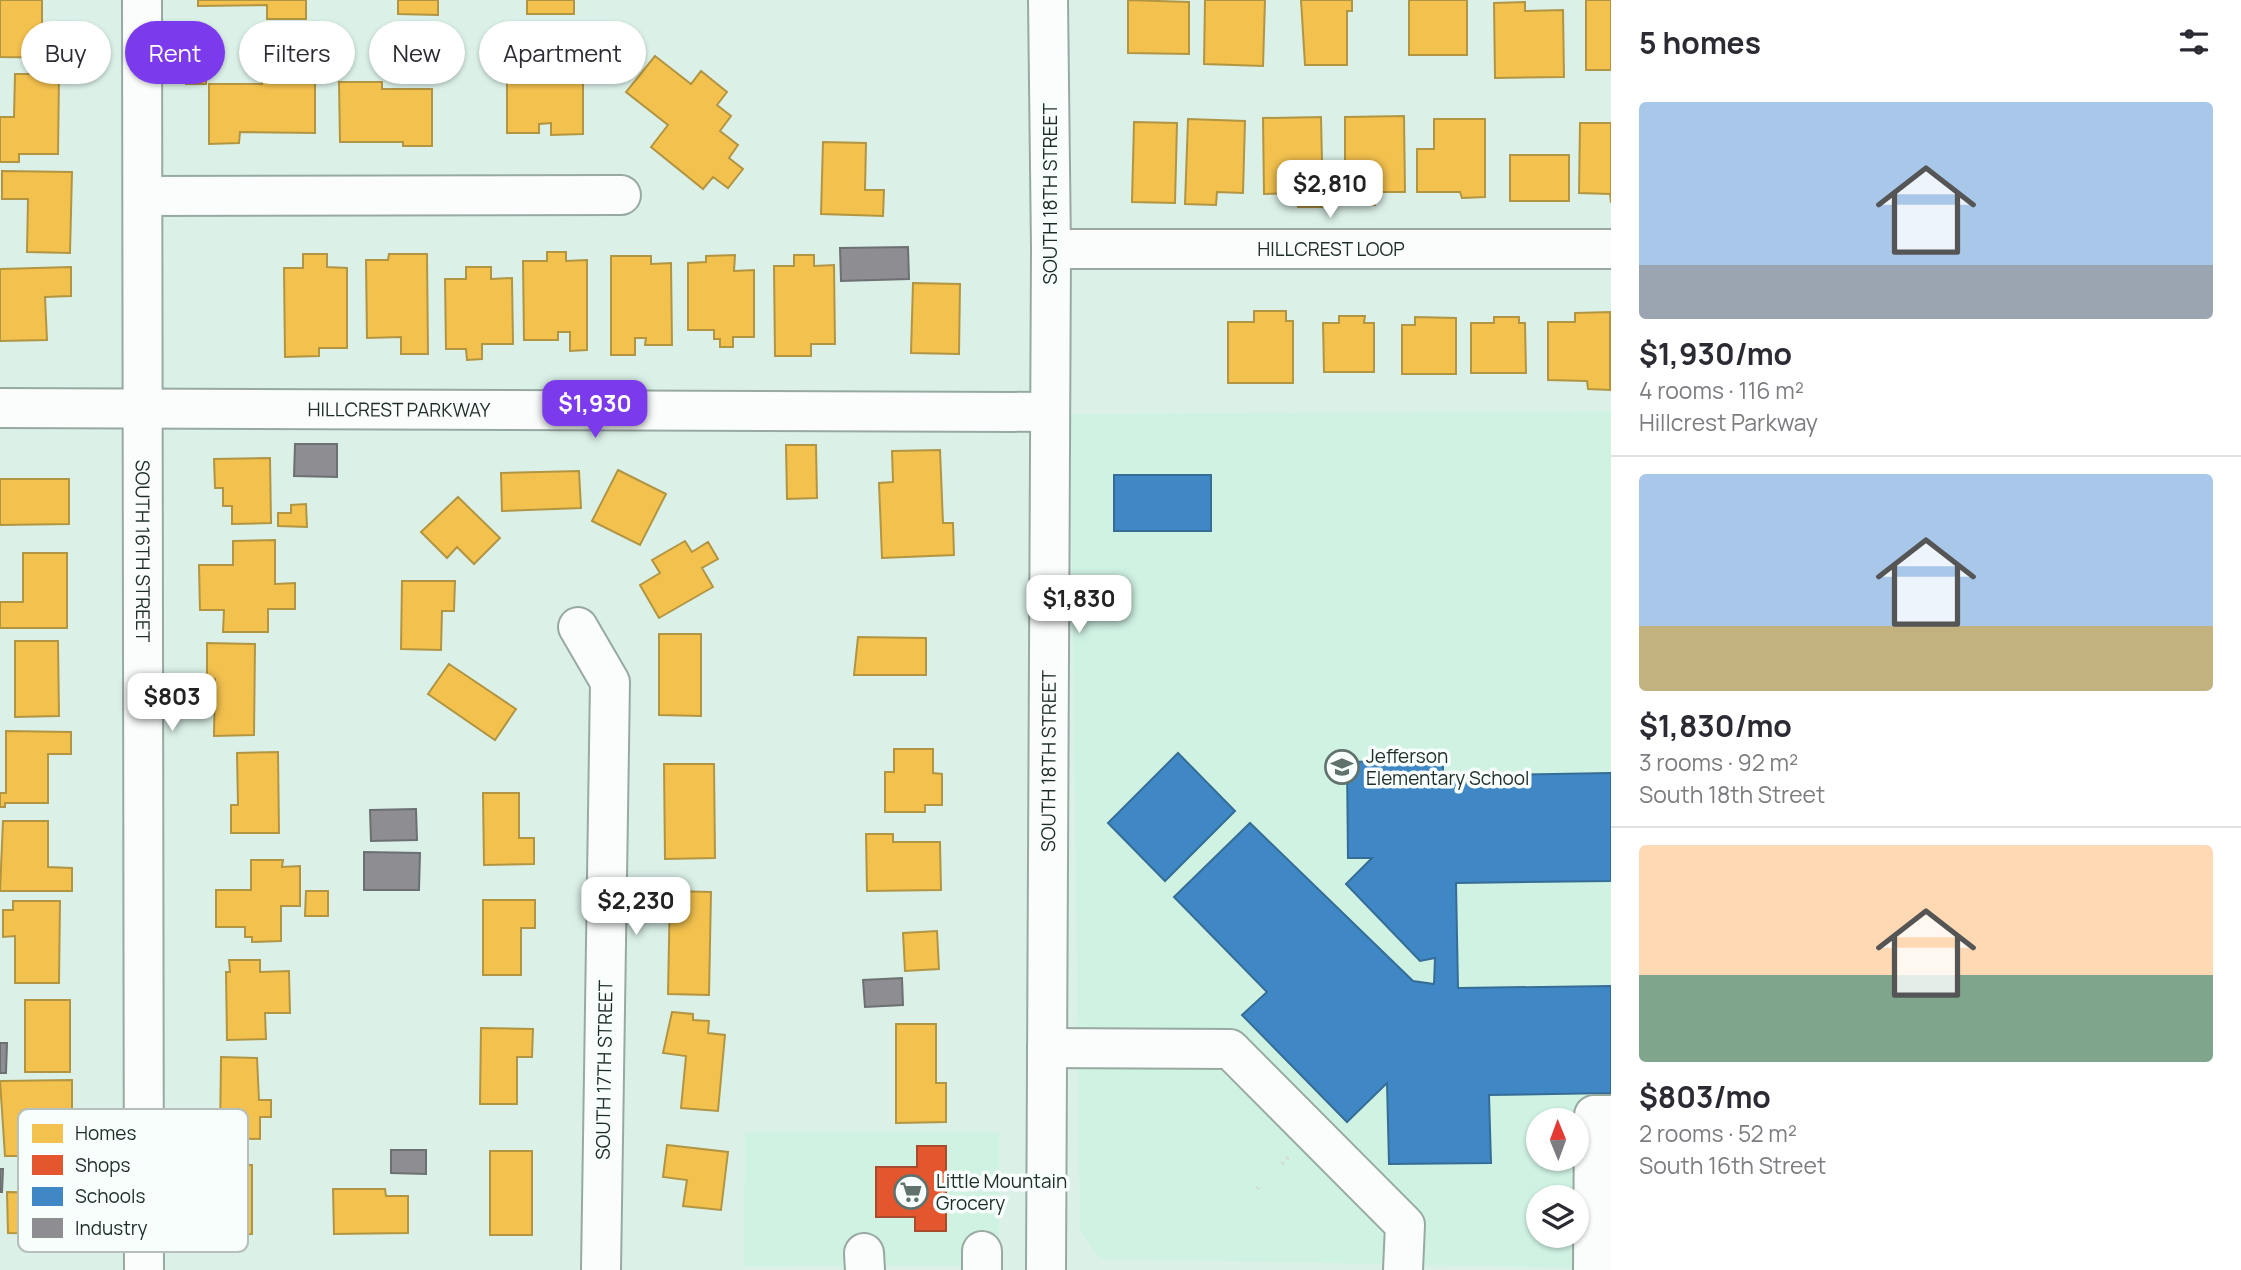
<!DOCTYPE html>
<meta charset="utf-8">
<style>
:root{--surface:#fff;--page:#f2f2f3;--text:#2b2b33;--muted:#7c7c81;--line:#e1e1e2;--accent:#7c3aed}
body{margin:0;font-family:Manrope,sans-serif;background:var(--page);color:var(--text);height:100vh;display:flex;flex-direction:column;font-size:26px;white-space:nowrap}
*{box-sizing:border-box;margin:0}
p{font-size:23px;color:var(--muted)}
.icon{flex:none;width:38px;height:38px;fill:none;stroke:currentColor;stroke-width:2;stroke-linecap:round;stroke-linejoin:round}
.map{position:relative;flex:1;overflow:hidden}
.drawer{display:flex;flex-direction:column;background:var(--surface);width:630px}
.drawer>*{flex:none}
.guide{position:absolute;left:21px;top:21px;width:665px;height:63px;display:flex;gap:14px}
.needle{width:46px;rotate:359deg}
.buttons{position:absolute;left:1526px;top:1108px;display:grid;gap:14px}
.buttons a{display:grid;place-items:center;width:63px;height:63px;border-radius:50%;background:var(--surface);box-shadow:0 2px 5px #0004;font-size:35px}
.price{position:absolute;translate:-50% -60px;padding:0 16px;border-radius:14px;background:#fff;color:#222;font-size:23px;line-height:46px;filter:drop-shadow(0 2px 4px #0008)}
.price::after{content:'';position:absolute;left:50%;top:42px;width:21px;height:16px;margin-left:-10px;background:inherit;clip-path:polygon(0 0,100% 0,50% 100%)}
.price.current{background:var(--accent);color:#fff}
ul{padding:0;list-style:none}
li{display:grid;align-content:center;gap:14px;height:371px;padding:0 28px}
li+li{border-top:2px solid var(--line)}
li span{display:grid;place-items:center;height:217px;border-radius:7px;color:#555}
li>.icon{margin-inline-start:auto}
span .icon{width:126px;height:126px;fill:#fffc;stroke-width:1}
li b{font-size:30px}
h2{display:flex;justify-content:space-between;align-items:center;height:84px;padding:0 28px;font-size:30px}
.pill{padding:0 24px;border-radius:32px;background:var(--surface);box-shadow:0 2px 5px #0004;font-size:24px;line-height:63px}
.pill.current{background:var(--accent);color:#fff}
main{display:flex;flex:1;min-height:0}
.map>svg:first-child{display:block}
.built{fill:#cff2e3;fill-rule:evenodd}
.homes{fill:#f2c14e;stroke:#b29542;stroke-width:2}
.shops{fill:#e4572e;stroke:#a94a2c;stroke-width:2}
.schools{fill:#3f88c5;stroke:#356d96;stroke-width:2}
.industry{fill:#8d8d92;stroke:#6c7072;stroke-width:2}
.lines{fill:none;stroke-linecap:round;stroke-linejoin:round}
.minor-casing{stroke:#98a9a2;stroke-width:42}
.path{stroke:#d4dad8;stroke-width:4.5;stroke-dasharray:2 5;stroke-linecap:butt}
.minor{stroke:#fafdfc;stroke-width:38}
.labels{text-anchor:middle;dominant-baseline:central;stroke-width:7;stroke-linejoin:round;paint-order:stroke}
.street-label{font-size:19px;fill:#1e2d27;stroke:#f7fefb}
.poi-label{font-size:19px;fill:#1e2d27;stroke:#f7fefb;text-anchor:start}
.key{fill:#f7fefb;stroke:#b6bfbb;stroke-width:2}
.key-label{font-size:19px;fill:#1e2d27}
</style>
<main>
<div class="map">
<svg width="1611" height="1270" viewBox="0 0 1611 1270">
<rect width="100%" height="100%" fill="#dbf1e8"/>
<path class="built" d="M1611,411V1268L1099,1259L1080,1230L1070,414ZM1538,1120H1577V1158H1538ZM1538,1197H1577V1236H1538Z
M745,1132H999V1265L744,1266Z"/>
<path class="homes" d="M0,0H42V32H68L67,58L0,57Z
M198,0H306V19H267V5L198,6Z
M398,0H438V15L398,14Z
M527,0H574V14H527Z
M1128,0L1189,2V54L1128,53Z
M1205,0H1265L1263,66L1204,64Z
M1301,0H1352V11H1347V65H1305Z
M1409,0H1467V55H1409Z
M1586,0H1611V70H1586Z
M1525,2V11L1563,10L1564,77L1495,78L1494,3Z
M187,55H206V84H186Z
M655,56L691,84L701,71L727,92L717,105L731,116L720,131L738,145L729,158L743,169L728,188L713,177L703,189L651,147L668,125L626,92Z
M262,69H315V133L240,132L239,143L209,144V84H262Z
M507,73H583V134L551,135V123L539,124V133H507Z
M15,74H59L58,154H19V162H0V117H14Z
M339,82H382V89H432V146H403V142H340Z
M1404,116L1405,192H1375V205H1345V117Z
M1321,117L1323,207H1298V193L1264,194L1263,118Z
M1188,119L1245,121L1243,193L1217,192L1216,205L1185,204Z
M1434,119H1485V197L1462,198L1460,192H1417V149H1434Z
M1134,122L1177,123L1175,203L1132,202Z
M1580,123H1611V203L1610,194L1579,193Z
M823,142L866,143L865,190H884L883,216L821,214Z
M1510,155H1569V201H1510Z
M2,171L72,172L70,253L27,252L28,199H2Z
M547,252H566V261L587,260V350L570,351V332H558V340H524L523,261H547Z
M303,254H327V267L347,268V348H319V356L285,357L284,268H303Z
M389,254H427L428,354H401V337L367,338L366,260H388Z
M735,255L734,271L754,270V337H733V347H720V339H714V330H688V263L706,262V256Z
M794,255H814V266L834,265L835,344H811V356H775L774,266H794Z
M611,256H651V264L671,263L672,345H645L646,338H635V355H611Z
M71,267V296L45,297L47,340L0,341V269Z
M466,267H491V279L512,278L513,344H482V359L467,360L466,349H446L445,279H466Z
M913,283L960,284L959,354L911,353Z
M1254,311H1286V321H1293V383H1228V322H1254Z
M1610,312V390L1588,389L1587,381L1548,380V322H1575V313Z
M1339,316H1365L1364,323H1374V372H1324L1323,323H1339Z
M1415,317L1456,318V374H1402V325H1415Z
M1494,317H1519V323H1525L1526,373H1471V323H1494Z
M786,445H816L817,498L787,499Z
M940,450L943,523H953L954,555L882,558L879,483L893,482L892,451Z
M270,458L271,523L232,524V506H223V488H215L214,459Z
M618,470L666,494L640,545L592,521Z
M579,471L581,508L502,511L501,473Z
M0,479H69V524L0,525Z
M458,497L500,538L474,564L457,547L447,558L421,532Z
M306,504L307,527L278,526V513H291V505Z
M275,540V584L295,583V609H268V632H223L224,610H200L199,565H233V541Z
M685,541L692,552L708,542L718,559L702,568L713,587L659,618L640,585L660,573L652,560Z
M23,553H67V628H0V602H23Z
M402,581H455L454,611H442L441,650L401,649Z
M659,634H701V716L659,715Z
M858,637L926,638V675H854Z
M15,641H58L59,716L15,717Z
M207,643L255,644L254,735L214,736L215,679L207,680Z
M449,664L516,709L495,740L428,694Z
M6,731L71,732V754H48V803H5V807H0V793H6Z
M894,749H933V773L942,774V805H925V812H885V772H894Z
M278,752L279,833H231V805H238L237,753Z
M664,764H714L715,858L665,859Z
M483,793H519V838H534V864L484,865Z
M3,821H48V867L72,868V891H0Z
M866,834H893V842H940L941,890L867,891Z
M251,860H283L282,867L300,866V906H281V941L252,942V937H245V927H216V890H251Z
M306,891H328V916H305Z
M670,891L711,892L709,995L668,994Z
M483,900H535V928H521V975H483Z
M13,901H60L59,983H15V936L3,937V910H13Z
M937,931L939,969L905,971L903,933Z
M229,960H260V972L289,971L290,1013H265L266,1039L227,1040L226,972H230Z
M25,1000H70V1072H25Z
M672,1012L693,1014V1020L709,1021L708,1033L725,1035L718,1111L681,1108L686,1056L663,1053Z
M896,1024H936V1083H946V1122L896,1123Z
M481,1028L533,1029L532,1057H517V1104H480Z
M221,1057L257,1058L259,1100H271V1117H260V1139L220,1138Z
M72,1080V1109L47,1110V1156H5L0,1081Z
M667,1145L728,1152L721,1210L683,1206L687,1180L663,1177Z
M490,1151H532V1235H490Z
M207,1165H252V1234L210,1235L211,1188H207Z
M333,1189H385L386,1196H408V1233L334,1234Z
M7,1192L71,1193V1234L8,1233Z"/>
<path class="shops" d="M917,1146H946V1231H915V1217H876V1167H917Z"/>
<path class="schools" d="M1114,475H1211V531H1114Z
M1178,753L1235,811L1165,881L1108,823Z
M1443,760V776L1611,773V881L1456,883L1458,988L1611,986V1093L1489,1095L1491,1163L1389,1164L1387,1083L1347,1122L1242,1015L1267,992L1174,897L1250,823L1413,981L1434,984L1435,958L1420,961L1346,884L1372,858H1348L1347,762Z"/>
<path class="industry" d="M908,247L909,279L841,281L840,248Z
M295,444H337V477L294,476Z
M416,809L417,840L371,841L370,810Z
M364,852L420,853L419,890H364Z
M902,978L903,1005L865,1007L863,980Z
M0,1043H7L6,1073H0Z
M391,1150H426V1174L391,1173Z
M0,1169H3L2,1192H0Z"/>
<g class="lines">
<g class="minor-casing">
<g id="minor">
<path id="s1" d="M142,0L144,1270"/>
<path d="M143,196L621,195"/>
<path id="s2" d="M1051,249H1611"/>
<path id="s3" d="M0,408L1050,412"/>
<path d="M578,627L610,682L601,1270"/>
<path d="M1047,1048L1230,1049L1405,1225L1403,1270"/>
<path d="M982,1251V1270"/>
<path d="M864,1253L865,1270"/>
<path id="s4" d="M1046,1270L1051,249L1048,0"/>
<path d="M1593,1270L1594,1115H1611"/>
</g>
</g>
<path class="path" d="M1282,1164L1291,1154
M1257,1189L1260,1185"/>
<use href="#minor" class="minor"/>
</g>
<defs>
<g id="school-ring" transform="scale(1.75)"><circle r="9.5" fill="#f7fefb" stroke="#60726b" stroke-width="1.5"/><path d="M0-5L7-2L0 1L-7-2ZM-4 1L0 2.5L4 1V4Q0 6-4 4Z" fill="#60726b"/></g>
<g id="supermarket-ring" transform="scale(1.75)"><circle r="9.5" fill="#f7fefb" stroke="#60726b" stroke-width="1.5"/><path d="M-6-5.5h2.5l.6 2H6L4.5 2H-2.5L-4.4-4H-6ZM-1.5 3.2a1.3 1.3 0 1 0 .1 0ZM3 3.2a1.3 1.3 0 1 0 .1 0Z" fill="#60726b"/></g>
</defs>
<g fill-rule="evenodd">
<use href="#school-ring" x="1342" y="767"/>
<use href="#supermarket-ring" x="911" y="1192"/>
</g>
<g class="labels">
<g class="street-label">
<text transform="translate(1050 194) rotate(-90)">SOUTH 18TH STREET</text>
<text stroke="none"><textPath href="#s2" startOffset="280">HILLCREST LOOP</textPath></text>
<text stroke="none"><textPath href="#s3" startOffset="399">HILLCREST PARKWAY</textPath></text>
<text stroke="none"><textPath href="#s1" startOffset="551">SOUTH 16TH STREET</textPath></text>
<text stroke="none"><textPath href="#s4" startOffset="509">SOUTH 18TH STREET</textPath></text>
<text transform="translate(604 1070) rotate(-89)">SOUTH 17TH STREET</text>
</g>
<g class="poi-label">
<text x="1366" y="756">Jefferson<tspan x="1366" dy="22">Elementary School</tspan></text>
<text x="936" y="1181">Little Mountain<tspan x="936" dy="22">Grocery</tspan></text>
</g>
</g>
<rect x="18" y="1109" width="230" height="143" rx="10" class="key"/>
<rect x="32" y="1124" width="31" height="19" fill="#f2c14e"/>
<rect x="32" y="1155" width="31" height="20" fill="#e4572e"/>
<rect x="32" y="1187" width="31" height="19" fill="#3f88c5"/>
<rect x="32" y="1218" width="31" height="20" fill="#8d8d92"/>
<g class="key-label">
<text x="75" y="1140">Homes</text>
<text x="75" y="1172">Shops</text>
<text x="75" y="1203">Schools</text>
<text x="75" y="1235">Industry</text>
</g>
</svg>
<div class="buttons">
<a><svg class="needle" viewBox="-14 -14 28 28"><path d="M0-13l5 13h-10z" fill="#e53935"/><path d="M0 13l5-13h-10z" fill="#7c7c81"/></svg></a>
<a><svg class="icon" aria-label="layers" viewBox="0 0 24 24"><path d="M12 4l9 5-9 5-9-5zM3 14l9 5 9-5"/></svg></a>
</div>
<b class="price" style="left:1330px;top:220px">$2,810</b>
<b class="price current" style="left:595px;top:440px">$1,930</b>
<b class="price" style="left:1079px;top:635px">$1,830</b>
<b class="price" style="left:172px;top:733px">$803</b>
<b class="price" style="left:636px;top:937px">$2,230</b>
<div class="guide">
<a class="pill">Buy</a>
<a class="pill current">Rent</a>
<a class="pill">Filters</a>
<a class="pill">New</a>
<a class="pill">Apartment</a>
</div>
</div>
<section class="drawer">
<h2>5 homes<svg class="icon" aria-label="filters" viewBox="0 0 24 24"><path d="M4 7h16M4 17h16"/><circle cx="9" cy="7" r="2"/><circle cx="15" cy="17" r="2"/></svg></h2>
<ul>
<li><span style="background:linear-gradient(#a9c7e8 75%,#9aa5b1 0)"><svg class="icon" aria-label="home" viewBox="0 0 24 24"><path d="M3 11l9-7 9 7M6 9v11h12V9"/></svg></span><div><b>$1,930/mo</b><p>4 rooms · 116 m²</p><p>Hillcrest Parkway</p></div></li>
<li><span style="background:linear-gradient(#a9c7e8 70%,#c2b280 0)"><svg class="icon" aria-label="home" viewBox="0 0 24 24"><path d="M3 11l9-7 9 7M6 9v11h12V9"/></svg></span><div><b>$1,830/mo</b><p>3 rooms · 92 m²</p><p>South 18th Street</p></div></li>
<li><span style="background:linear-gradient(#ffd9b3 60%,#7fa58c 0)"><svg class="icon" aria-label="home" viewBox="0 0 24 24"><path d="M3 11l9-7 9 7M6 9v11h12V9"/></svg></span><div><b>$803/mo</b><p>2 rooms · 52 m²</p><p>South 16th Street</p></div></li>
</ul>
</section>
</main>
